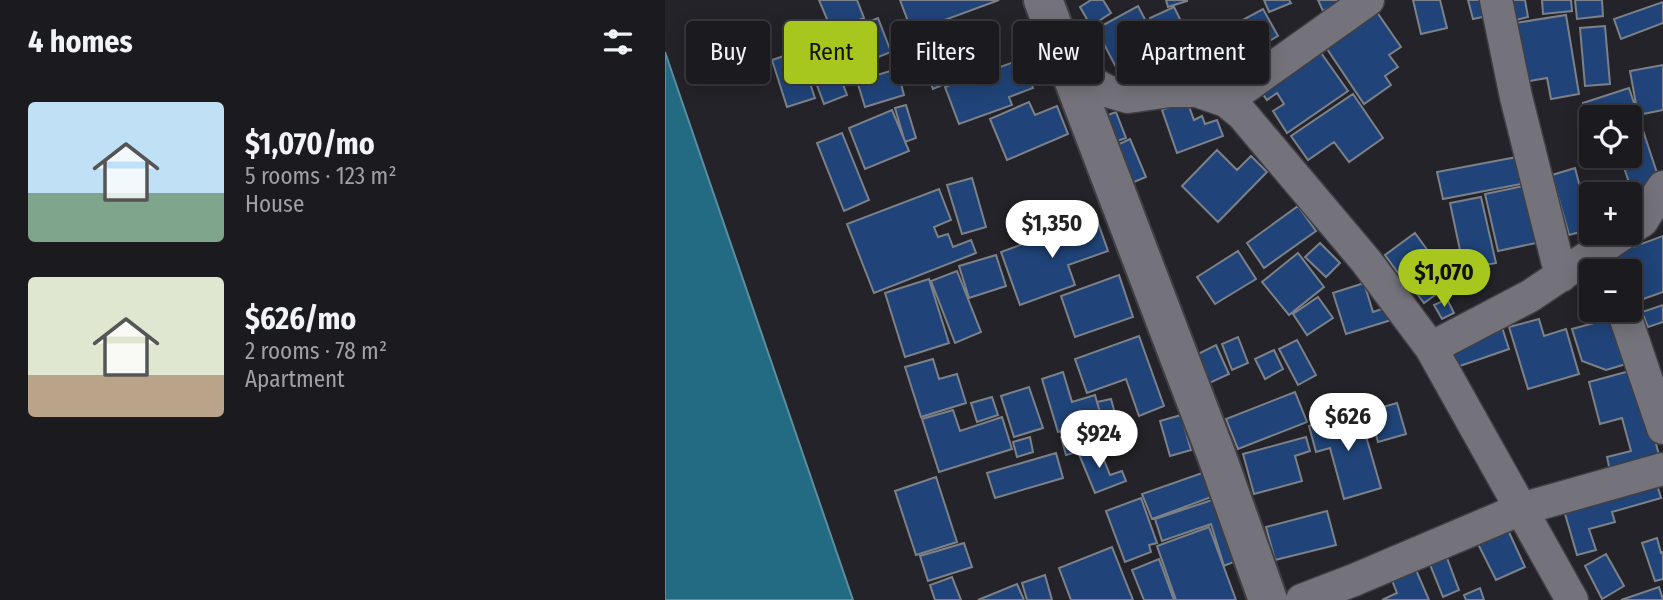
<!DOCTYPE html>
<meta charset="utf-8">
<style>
:root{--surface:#1b1a1f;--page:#242328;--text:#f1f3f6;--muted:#a0a1a4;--line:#39383d;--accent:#a8c71e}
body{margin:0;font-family:"Fira Sans Condensed",sans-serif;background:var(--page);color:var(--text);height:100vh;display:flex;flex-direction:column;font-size:26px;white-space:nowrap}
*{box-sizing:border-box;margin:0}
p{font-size:23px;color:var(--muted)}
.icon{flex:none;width:38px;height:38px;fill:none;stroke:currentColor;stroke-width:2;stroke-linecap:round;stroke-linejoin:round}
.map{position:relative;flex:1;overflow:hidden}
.drawer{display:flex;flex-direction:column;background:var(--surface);width:665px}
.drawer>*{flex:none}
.hud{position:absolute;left:21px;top:21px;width:665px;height:63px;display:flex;gap:14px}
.controls{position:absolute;left:914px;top:105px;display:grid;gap:14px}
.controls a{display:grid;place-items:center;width:63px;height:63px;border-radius:7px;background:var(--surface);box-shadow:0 4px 18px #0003,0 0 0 2px var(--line);font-size:35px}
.price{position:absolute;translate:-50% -60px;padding:0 16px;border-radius:24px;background:#fff;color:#222;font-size:23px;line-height:46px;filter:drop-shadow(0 2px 4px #0008)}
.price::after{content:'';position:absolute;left:50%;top:42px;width:21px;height:16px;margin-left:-10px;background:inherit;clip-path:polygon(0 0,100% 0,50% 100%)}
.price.current{background:var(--accent);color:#111}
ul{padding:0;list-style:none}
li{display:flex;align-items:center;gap:21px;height:175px;padding:0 28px}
li span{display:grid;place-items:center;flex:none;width:196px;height:140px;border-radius:7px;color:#555}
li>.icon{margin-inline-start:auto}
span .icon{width:84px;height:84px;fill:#fffc;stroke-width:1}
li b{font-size:30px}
h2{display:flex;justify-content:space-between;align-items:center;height:84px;padding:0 28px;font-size:30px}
.chip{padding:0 24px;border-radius:7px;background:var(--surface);box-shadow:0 4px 18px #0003,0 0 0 2px var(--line);font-size:24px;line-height:63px}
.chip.current{background:var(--accent);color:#111}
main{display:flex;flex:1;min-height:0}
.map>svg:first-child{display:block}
.water{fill:#236b83;stroke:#5c8ea0;stroke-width:2}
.building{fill:#204479;stroke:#7c8188;stroke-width:2}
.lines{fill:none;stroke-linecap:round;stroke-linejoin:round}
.street-casing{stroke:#403f44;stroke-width:35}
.secondary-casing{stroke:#403f44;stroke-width:42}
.street{stroke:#74737b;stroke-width:32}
.secondary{stroke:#74737b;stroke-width:38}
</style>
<main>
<section class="drawer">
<h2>4 homes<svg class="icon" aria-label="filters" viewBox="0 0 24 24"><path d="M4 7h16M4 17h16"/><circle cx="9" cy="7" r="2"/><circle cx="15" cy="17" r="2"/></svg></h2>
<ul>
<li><span style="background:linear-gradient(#bfe0f5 65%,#7fa58c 0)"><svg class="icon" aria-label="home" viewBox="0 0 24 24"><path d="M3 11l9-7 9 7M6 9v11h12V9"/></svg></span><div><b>$1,070/mo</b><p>5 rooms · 123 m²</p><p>House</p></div></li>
<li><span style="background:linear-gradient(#dfe7d0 70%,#b9a48a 0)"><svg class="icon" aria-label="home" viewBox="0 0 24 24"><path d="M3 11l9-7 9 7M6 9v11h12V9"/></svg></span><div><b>$626/mo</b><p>2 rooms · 78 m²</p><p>Apartment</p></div></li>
</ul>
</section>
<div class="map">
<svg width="998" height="600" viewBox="0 0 998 600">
<rect width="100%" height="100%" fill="#242329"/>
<path class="water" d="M0,52L188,600H0Z"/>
<path class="building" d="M154,0H192L199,18L167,31Z
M235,0H334L247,32Z
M426,0H438L446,13L426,26L415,7Z
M501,0H522V1L503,7Z
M599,0H624L626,3L604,12Z
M653,0H680L658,11Z
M748,0H775L782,28L756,34Z
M803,0H823L827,15L808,19Z
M833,0H860L863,17L838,23Z
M877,0H906L907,11L878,14Z
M910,0H937L938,16L912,19Z
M998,2V23L956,39L949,19Z
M707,5L736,47L724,55L733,67L720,76L726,85L699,104L656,40Z
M473,6L496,50L454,73L431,29Z
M509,7L529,47L506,59L485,18Z
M598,9L613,36L589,50L574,22Z
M901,15L914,94L886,99L882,78L854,83L844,24Z
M213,18L226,52L178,71L165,37Z
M940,26L945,84L920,86L915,28Z
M568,28L581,63L557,73L544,37Z
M283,30L294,57L284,61L292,79L268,89L250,44Z
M161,40L182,95L159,104L138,48Z
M315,43L323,69L306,74L298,49Z
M649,43L683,91L622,133L608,111L619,104L612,93L602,100L590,83Z
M134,51L150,98L122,107L107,60Z
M534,51L545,72L516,86L505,64Z
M357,59L368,88L344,97L347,105L294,124L280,87Z
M998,65V110L973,115L965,71Z
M232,69L239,95L200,107L192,81Z
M964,88L996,185L968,194L955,156H964V117H926V125L918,103Z
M688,94L718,138L684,162L669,142L643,160L626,136Z
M522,101L529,120L537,116L540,124L552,120L558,136L512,153L497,110Z
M364,102L370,115L392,106L403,134L342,160L325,119Z
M241,105L251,138L240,142L230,108Z
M227,110L244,151L200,169L184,128Z
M451,112L461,138L438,146L429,120Z
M177,133L204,200L179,211L152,143Z
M465,139L481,177L457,187L441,150Z
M552,150L572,170L586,156L602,172L553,222L517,186Z
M852,157L856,184L778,199L772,172Z
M910,168L926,229L904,235L887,175Z
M307,178L321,227L297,234L282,185Z
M863,185L876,242L833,251L820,194Z
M274,189L286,220L269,227L273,237L283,234L288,247L306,240L311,253L209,293L182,224Z
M816,197L831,263L799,269L785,203Z
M633,206L651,231L599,268L582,243Z
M431,217L443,251L403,265L410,285L355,305L336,252Z
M750,233L766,255L736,277L720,255Z
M998,236V292L964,304V271H952L946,255Z
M655,243L675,263L661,277L640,257Z
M573,251L591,279L550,304L532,277Z
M633,253L659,287L624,315L597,282Z
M331,255L341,286L304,298L294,266Z
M760,267L777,290L759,303L742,280Z
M292,271L316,332L290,343L266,281Z
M926,273V310H953L968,362L941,370L917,361L907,329L929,323L915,276Z
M454,275L468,317L410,337L396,296Z
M264,279L284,343L240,357L220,293Z
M699,283L708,312L732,304L736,317L681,334L668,293Z
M653,297L668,318L642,335L628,314Z
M782,299L789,313L777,319L769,305Z
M998,305V322L983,327L977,312Z
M874,319L879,336L901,329L914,374L863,389L844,327Z
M836,324L844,349L792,367L783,343Z
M474,336L499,406L474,416L461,379L422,393L410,359Z
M573,337L583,363L567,370L557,344Z
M632,340L651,375L633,385L614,349Z
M551,345L564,374L540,385L527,357Z
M609,350L618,369L600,379L590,359Z
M268,359L274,379L292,374L301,403L256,417L240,367Z
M972,369L996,463L946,476L942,457L966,451L957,418L935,424L924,382Z
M398,372L407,402L430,395L437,419L393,432L377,379Z
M364,387L378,428L349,437L336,396Z
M630,392L642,422L573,449L561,419Z
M327,397L333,415L312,422L306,403Z
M446,399L451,417L437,421L432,402Z
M732,403L741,434L713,442L704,411Z
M288,410L295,431L337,417L347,449L274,472L257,419Z
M694,412L716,488L679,499L665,448L651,452L644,426Z
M516,415L526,450L505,456L495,421Z
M453,422L457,436L440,440L436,426Z
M410,432L415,451L401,455L396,437Z
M365,437L368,452L352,457L348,442Z
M641,437L645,451L630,456L637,481L589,494L578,454Z
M433,445L445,475L457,471L461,481L430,493L413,452Z
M391,453L398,478L330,498L322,473Z
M540,472L549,496L487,519L477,494Z
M271,477L292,542L251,555L230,491Z
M991,481L996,498L947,512L950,522L924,529L931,550L912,555L898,507Z
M476,498L492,543L484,545L486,552L460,562L441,511Z
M550,499L571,561L559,566L546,524L497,541L490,519Z
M662,511L671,545L610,560L601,527Z
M544,527L571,600H511L492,546Z
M843,530L860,567L831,580L813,544Z
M992,538L996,553L998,552V579L990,581L977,543Z
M299,543L307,567L263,581L255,556Z
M447,547L468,600H406L394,568Z
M779,550L794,590L778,597L762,557Z
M941,554L959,586L937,599L920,566Z
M494,559L509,600H479L467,570Z
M748,563L764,600H717L732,593L724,573Z
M380,575L387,600H362L357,583Z
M287,577L296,600H270L265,585Z
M352,584L359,600H313Z
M994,587L998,600H956Z
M815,588L819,600H801L799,595Z"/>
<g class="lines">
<g class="street-casing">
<path id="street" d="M831,0L851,97L896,276
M407,72L442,91L463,97L505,91H532L561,101L577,114L701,261L766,348L907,600
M561,101L703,0
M964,229L977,221L998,187
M958,310L998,428
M766,348L865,296L959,233
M637,600L689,580L856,509L998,469"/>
</g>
<g class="secondary-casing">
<path id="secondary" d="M378,0L551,454L603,600"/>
</g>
<use href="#street" class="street"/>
<use href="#secondary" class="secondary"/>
</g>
</svg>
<div class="controls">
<a><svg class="icon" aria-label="locate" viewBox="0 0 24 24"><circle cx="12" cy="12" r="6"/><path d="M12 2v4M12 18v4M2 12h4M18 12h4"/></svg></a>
<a>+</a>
<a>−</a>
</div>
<b class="price" style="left:387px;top:260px">$1,350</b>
<b class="price current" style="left:779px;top:309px">$1,070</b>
<b class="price" style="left:683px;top:453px">$626</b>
<b class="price" style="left:434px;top:470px">$924</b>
<div class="hud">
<a class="chip">Buy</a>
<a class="chip current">Rent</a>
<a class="chip">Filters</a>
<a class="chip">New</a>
<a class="chip">Apartment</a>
</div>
</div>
</main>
